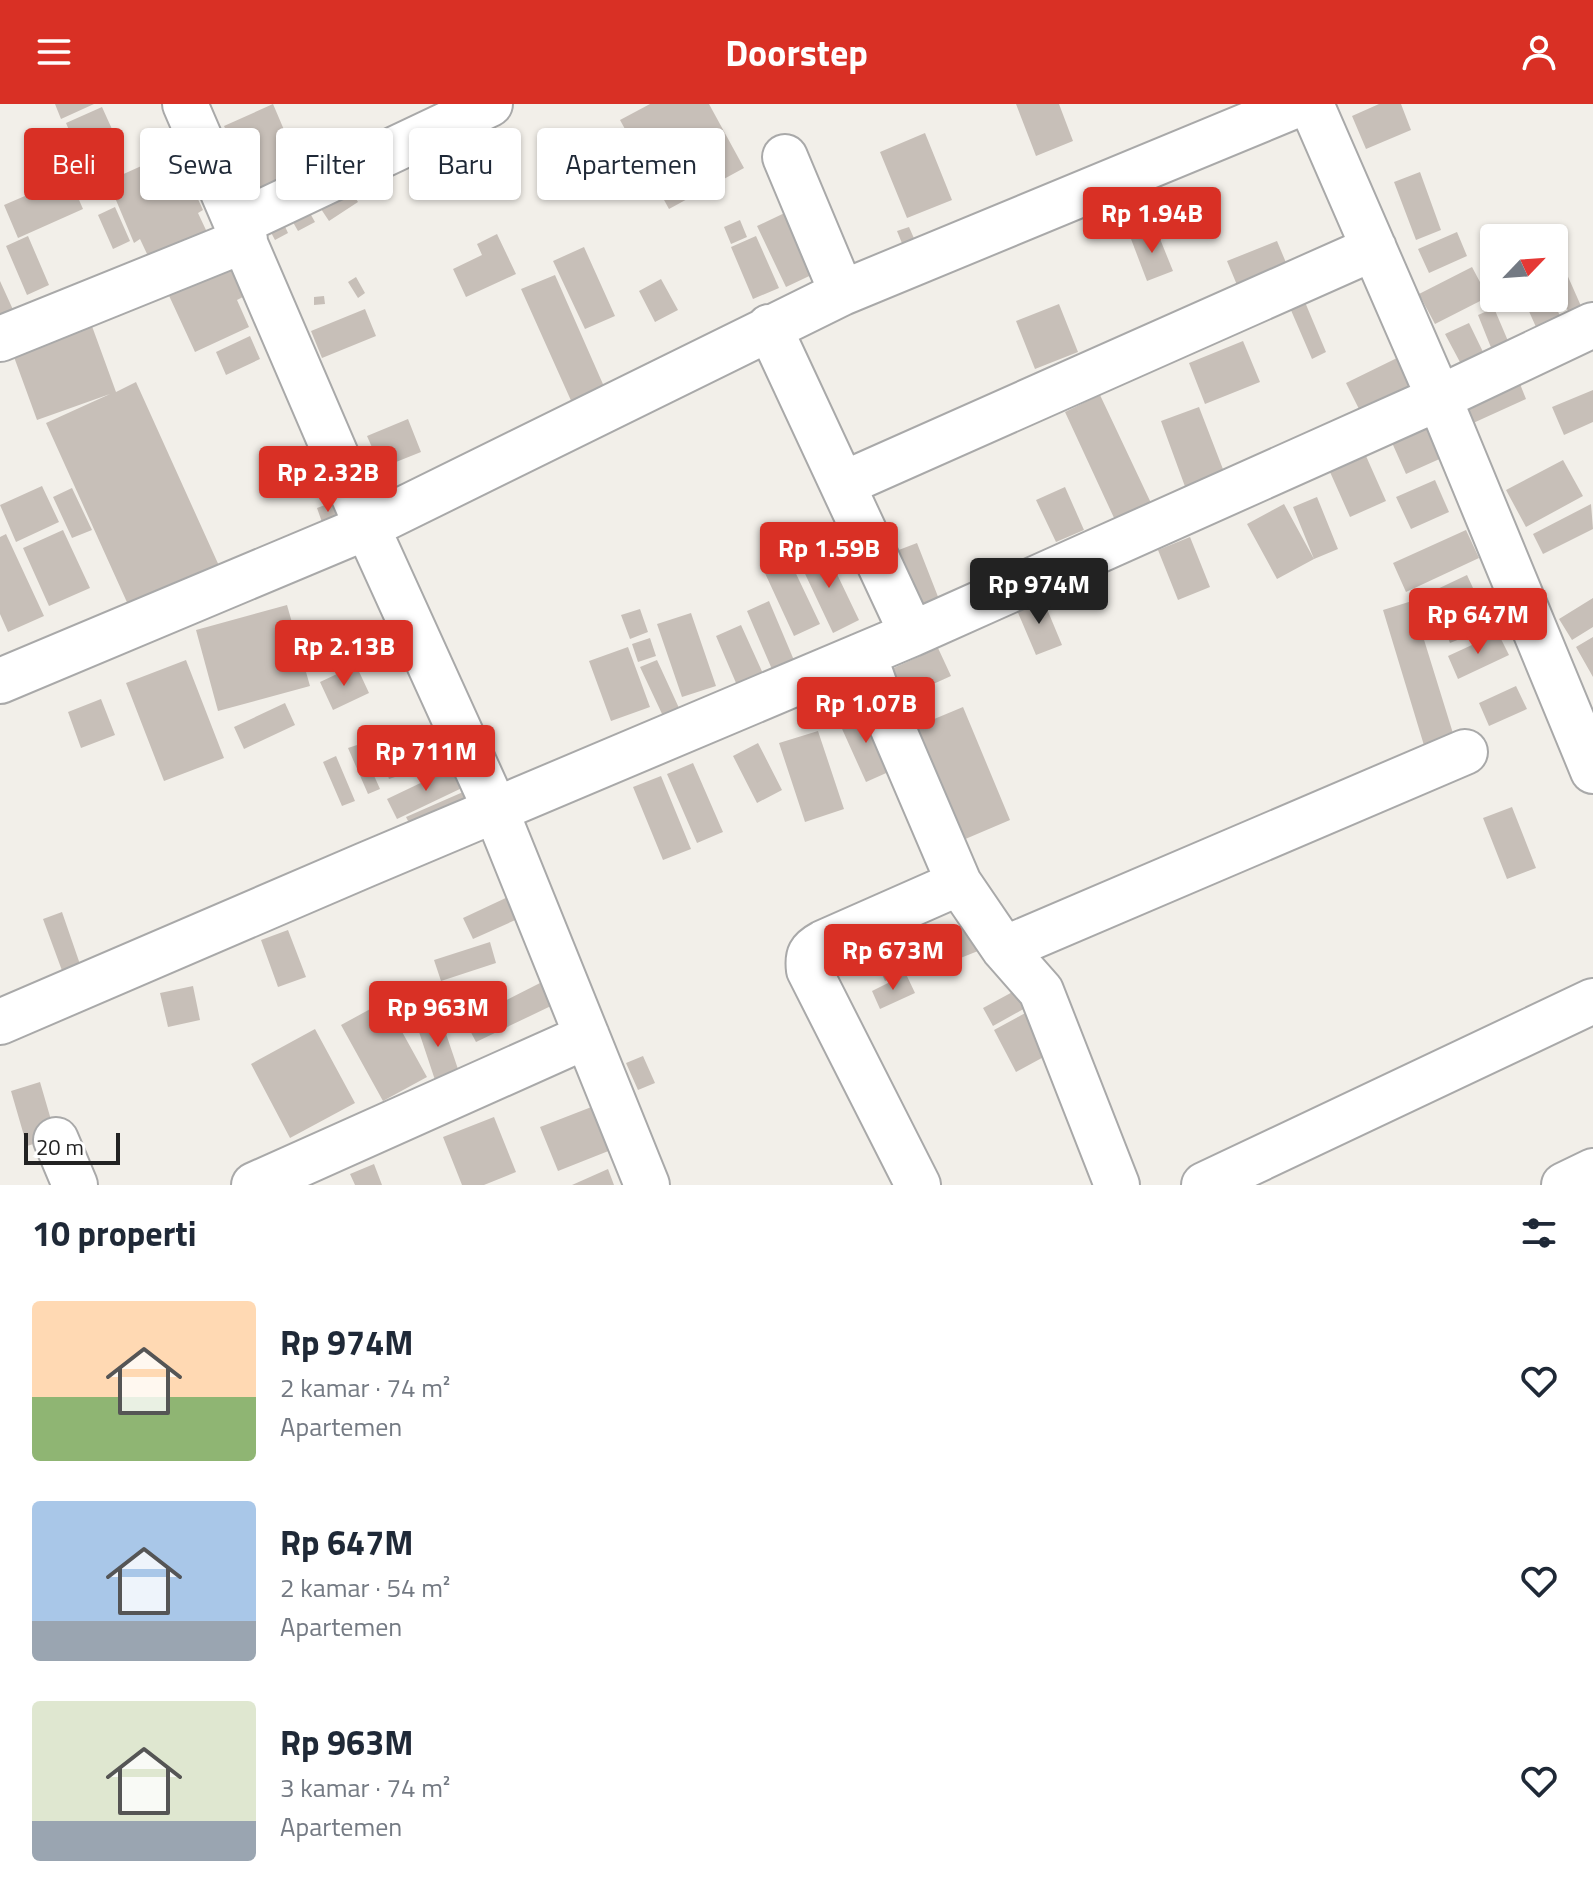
<!DOCTYPE html>
<html lang="id">
<meta charset="utf-8">
<style>
:root{--surface:#fff;--page:#f2f2f3;--text:#1f2937;--muted:#747a83;--accent:#d93025}
body{margin:0;font-family:"Titillium Web",sans-serif;background:var(--page);color:var(--text);height:100vh;display:flex;flex-direction:column;font-size:30px;white-space:nowrap}
*{box-sizing:border-box;margin:0}
p{font-size:26px;color:var(--muted)}
.icon{flex:none;width:44px;height:44px;fill:none;stroke:currentColor;stroke-width:2;stroke-linecap:round;stroke-linejoin:round}
.map{position:relative;height:1081px;overflow:hidden}
.details{display:flex;flex-direction:column;background:var(--surface);flex:1}
.details>*{flex:none}
.hud{position:absolute;left:24px;top:24px;width:800px;height:72px;display:flex;gap:16px}
.needle{width:52px;rotate:65deg}
.controls{position:absolute;left:1480px;top:120px;display:grid;gap:16px}
.controls a{display:grid;place-items:center;width:88px;height:88px;border-radius:8px;background:var(--surface);box-shadow:0 2px 6px #0004;font-size:40px}
.scale{position:absolute;left:24px;bottom:20px;width:96px;box-sizing:border-box;padding-left:8px;border:4px solid #222;border-top:0;font-size:22px;line-height:28px;white-space:nowrap;color:#222;-webkit-text-stroke:6px #fff;paint-order:stroke}
.price{position:absolute;translate:-50% -68px;padding:0 18px;border-radius:8px;background:var(--accent);color:#fff;font-size:26px;line-height:52px;filter:drop-shadow(0 2px 4px #0008)}
.price::after{content:'';position:absolute;left:50%;top:48px;width:24px;height:18px;margin-left:-12px;background:inherit;clip-path:polygon(0 0,100% 0,50% 100%)}
.price.current{background:#222;color:#fff}
ul{padding:0;list-style:none}
li{display:flex;align-items:center;gap:24px;height:200px;padding:0 32px}
li span{display:grid;place-items:center;flex:none;width:224px;height:160px;border-radius:8px;color:#555}
li>.icon{margin-inline-start:auto}
span .icon{width:96px;height:96px;fill:#fffc;stroke-width:1}
li b{font-size:34px}
h2{display:flex;justify-content:space-between;align-items:center;height:96px;padding:0 32px;font-size:34px}
.chip{padding:0 28px;border-radius:8px;background:var(--surface);box-shadow:0 2px 6px #0004;font-size:28px;line-height:72px}
.chip.current{background:var(--accent);color:#fff}
header{display:flex;justify-content:space-between;align-items:center;height:104px;padding:0 32px;background:var(--accent);color:#fff;font-size:36px;font-weight:700}
.map>svg:first-child{display:block}
.building{fill:#c7bfb8}
.lines{fill:none;stroke-linecap:round;stroke-linejoin:round}
.minor-casing{stroke:#a9a9a9;stroke-width:48}
.minor{stroke:#fff;stroke-width:44}
</style>
<header><svg class="icon" aria-label="menu" viewBox="0 0 24 24"><path d="M4 6h16M4 12h16M4 18h16"/></svg>Doorstep<svg class="icon" aria-label="person" viewBox="0 0 24 24"><circle cx="12" cy="8" r="4"/><path d="M4 21q1-7 8-7t8 7"/></svg></header>
<div class="map">
<svg width="1593" height="1081" viewBox="0 0 1593 1081">
<rect width="100%" height="100%" fill="#f2efe9"/>
<path class="building" d="M55,0H94L61,15Z
M273,0L302,68L254,89L224,22Z
M650,0H709L744,64L669,105L620,16Z
M1016,0H1059L1073,37L1036,52Z
M1379,0H1401L1411,26L1366,45L1352,12Z
M102,3L121,45L84,61L66,19Z
M925,29L952,96L907,114L880,48Z
M148,59L157,80L185,67L203,106L198,109L213,141L155,167L140,135L134,139L108,77Z
M1420,68L1441,126L1416,136L1394,78Z
M69,73L83,105L18,134L4,101Z
M350,85L358,98L329,117L321,105Z
M115,103L130,137L113,145L98,111Z
M307,104L315,118L298,127L290,113Z
M793,105L822,166L786,183L757,122Z
M281,114L288,129L275,136L267,121Z
M740,116L747,133L731,140L724,123Z
M909,123L920,148L908,154L897,127Z
M1156,125L1173,167L1147,177L1131,135Z
M1457,128L1467,152L1429,169L1418,145Z
M497,130L516,170L466,193L453,165L482,151L477,140Z
M28,132L49,181L27,191L6,142Z
M756,132L779,184L753,195L731,143Z
M1277,137L1292,173L1242,193L1227,157Z
M1554,141L1581,202L1568,207L1554,176Z
M584,143L615,212L585,225L553,157Z
M227,154L245,192L237,196L249,223L195,248L165,183Z
M1472,163L1488,193L1435,220L1419,190Z
M555,171L606,287L573,301L521,185Z
M356,173L365,189L358,194L348,178Z
M661,175L678,206L655,218L639,187Z
M0,177L15,210L0,217Z
M1302,191L1326,248L1312,255L1287,197Z
M324,192L325,200L314,201V193Z
M1523,194H1552L1560,212L1536,223Z
M1059,200L1078,248L1035,265L1016,217Z
M1494,204L1511,244L1494,251L1478,211Z
M365,205L376,232L322,254L311,227Z
M89,214L116,288L136,278L225,475L135,516L46,319L110,290L37,316L10,242Z
M1469,219L1484,250L1461,260L1445,230Z
M250,232L260,255L226,271L216,248Z
M1243,237L1260,278L1205,300L1189,259Z
M1397,254L1415,290L1364,315L1346,279Z
M1518,275L1526,295L1471,320L1461,300Z
M1593,286V318L1564,331L1552,303Z
M1100,291L1151,399L1115,416L1065,308Z
M1199,303L1226,373L1187,388L1161,317Z
M408,315L421,348L381,364L367,332Z
M1427,316L1444,353L1406,370L1389,332Z
M1366,352L1386,397L1350,413L1330,368Z
M1563,356L1583,392L1526,423L1506,386Z
M312,366L320,387L311,391L303,369Z
M1435,376L1449,408L1411,425L1396,393Z
M42,382L59,418L16,438L0,401Z
M1065,383L1084,426L1056,438L1036,396Z
M72,384L92,426L72,434L53,393Z
M1317,393L1338,445L1314,455L1293,403Z
M333,398L339,415L323,421L317,404Z
M1284,400L1314,455L1277,475L1247,420Z
M1591,400L1593,425L1543,450L1533,430Z
M63,426L90,484L49,502L23,444Z
M1466,426L1479,454L1406,488L1393,459Z
M6,430L44,512L8,528L0,510V433Z
M1190,433L1210,483L1178,496L1158,446Z
M917,439L944,508L909,521L883,452Z
M824,443L859,516L833,529L798,455Z
M789,455L820,520L794,532L764,467Z
M1467,471L1479,497L1425,523L1412,497L1456,639L1426,648L1383,506L1412,497Z
M1042,493L1062,541L1036,551L1016,504Z
M1593,494V523L1572,536L1559,515Z
M769,497L796,561L774,570L747,507Z
M287,501L310,582L218,607L196,526Z
M1493,504L1499,519L1450,539L1444,524Z
M640,505L648,528L630,535L621,511Z
M691,509L716,582L682,593L657,520Z
M741,521L765,574L739,586L716,532Z
M1498,529L1509,551L1458,575L1448,552Z
M1593,533V573L1576,543Z
M650,534L656,552L638,558L632,540Z
M628,543L650,603L611,617L589,557Z
M938,544L951,572L900,595L887,567Z
M186,556L224,654L164,677L126,579Z
M657,556L679,604L663,612L640,563Z
M356,561L369,589L333,606L320,578Z
M1516,582L1527,605L1489,622L1479,599Z
M101,595L115,631L81,644L68,608Z
M285,599L295,621L244,645L234,623Z
M963,603L1010,716L963,736L915,623Z
M865,604L893,666L866,678L838,616Z
M391,622L407,669L389,675L373,628Z
M818,627L844,705L805,718L779,639Z
M758,639L782,686L757,699L733,652Z
M360,640L380,685L368,690L348,644Z
M336,652L355,697L342,702L323,658Z
M693,659L723,728L697,739L667,670Z
M454,663L464,683L397,715L387,695Z
M661,672L691,745L663,756L633,683Z
M463,688L473,710L417,735L406,713Z
M1512,703L1536,764L1507,775L1483,714Z
M512,791L522,813L473,835L463,814Z
M62,808L82,866L64,872L43,815Z
M967,819L978,847L933,865L922,837Z
M901,824L918,862L885,877L868,840Z
M288,826L306,873L278,883L261,836Z
M490,838L496,859L441,877L434,856Z
M906,870L915,889L880,905L872,887Z
M542,878L553,901L476,938L465,917Z
M193,882L200,916L168,923L160,889Z
M1018,885L1027,903L993,922L983,904Z
M385,897L427,973L383,997L341,921Z
M1029,907L1051,949L1016,968L994,926Z
M440,912L460,971L436,979L416,919Z
M315,925L355,999L290,1034L251,960Z
M643,952L655,979L638,986L626,959Z
M40,978L56,1033L27,1042L11,987Z
M594,1002L611,1046L558,1067L540,1023Z
M494,1013L516,1068L484,1081H462L443,1033Z
M374,1060L382,1081H355L350,1070Z
M608,1065L614,1081H572Z"/>
<g class="lines">
<g class="minor-casing">
<path id="minor" d="M185,0L367,423L496,707L647,1081
M1311,0L1439,294L1593,667
M785,53L842,189
M237,120L490,0
M769,223L912,530L1439,294L1593,221
M0,235L245,136
M843,380L1374,144
M864,551L876,585L959,779L1004,845L1041,887L1117,1081
M0,577L367,423L842,189L1299,0
M1004,845L1465,648
M0,918L365,761L912,530
M56,1036L75,1081
M254,1081L587,932
M918,1081L809,866C807,851 810,846 823,839L959,779
M1204,1081L1593,897
M1564,1081L1593,1067"/>
</g>
<use href="#minor" class="minor"/>
</g>
</svg>
<div class="controls">
<a><svg class="needle" viewBox="-14 -14 28 28"><path d="M0-13l5 13h-10z" fill="#e53935"/><path d="M0 13l5-13h-10z" fill="#747a83"/></svg></a>
</div>
<div class="scale">20 m</div>
<b class="price" style="left:1152px;top:151px">Rp 1.94B</b>
<b class="price" style="left:328px;top:410px">Rp 2.32B</b>
<b class="price" style="left:829px;top:486px">Rp 1.59B</b>
<b class="price current" style="left:1039px;top:522px">Rp 974M</b>
<b class="price" style="left:1478px;top:552px">Rp 647M</b>
<b class="price" style="left:344px;top:584px">Rp 2.13B</b>
<b class="price" style="left:866px;top:641px">Rp 1.07B</b>
<b class="price" style="left:426px;top:689px">Rp 711M</b>
<b class="price" style="left:893px;top:888px">Rp 673M</b>
<b class="price" style="left:438px;top:945px">Rp 963M</b>
<div class="hud">
<a class="chip current">Beli</a>
<a class="chip">Sewa</a>
<a class="chip">Filter</a>
<a class="chip">Baru</a>
<a class="chip">Apartemen</a>
</div>
</div>
<section class="details">
<h2>10 properti<svg class="icon" aria-label="filters" viewBox="0 0 24 24"><path d="M4 7h16M4 17h16"/><circle cx="9" cy="7" r="2"/><circle cx="15" cy="17" r="2"/></svg></h2>
<ul>
<li><span style="background:linear-gradient(#ffd9b3 60%,#8fb573 0)"><svg class="icon" aria-label="home" viewBox="0 0 24 24"><path d="M3 11l9-7 9 7M6 9v11h12V9"/></svg></span><div><b>Rp 974M</b><p>2 kamar · 74 m²</p><p>Apartemen</p></div><svg class="icon" aria-label="heart" viewBox="0 0 24 24"><path d="M12 20l-8-8c-3-5 5-10 8-4 3-6 11-1 8 4z"/></svg></li>
<li><span style="background:linear-gradient(#a9c7e8 75%,#9aa5b1 0)"><svg class="icon" aria-label="home" viewBox="0 0 24 24"><path d="M3 11l9-7 9 7M6 9v11h12V9"/></svg></span><div><b>Rp 647M</b><p>2 kamar · 54 m²</p><p>Apartemen</p></div><svg class="icon" aria-label="heart" viewBox="0 0 24 24"><path d="M12 20l-8-8c-3-5 5-10 8-4 3-6 11-1 8 4z"/></svg></li>
<li><span style="background:linear-gradient(#dfe7d0 75%,#9aa5b1 0)"><svg class="icon" aria-label="home" viewBox="0 0 24 24"><path d="M3 11l9-7 9 7M6 9v11h12V9"/></svg></span><div><b>Rp 963M</b><p>3 kamar · 74 m²</p><p>Apartemen</p></div><svg class="icon" aria-label="heart" viewBox="0 0 24 24"><path d="M12 20l-8-8c-3-5 5-10 8-4 3-6 11-1 8 4z"/></svg></li>
</ul>
</section>
